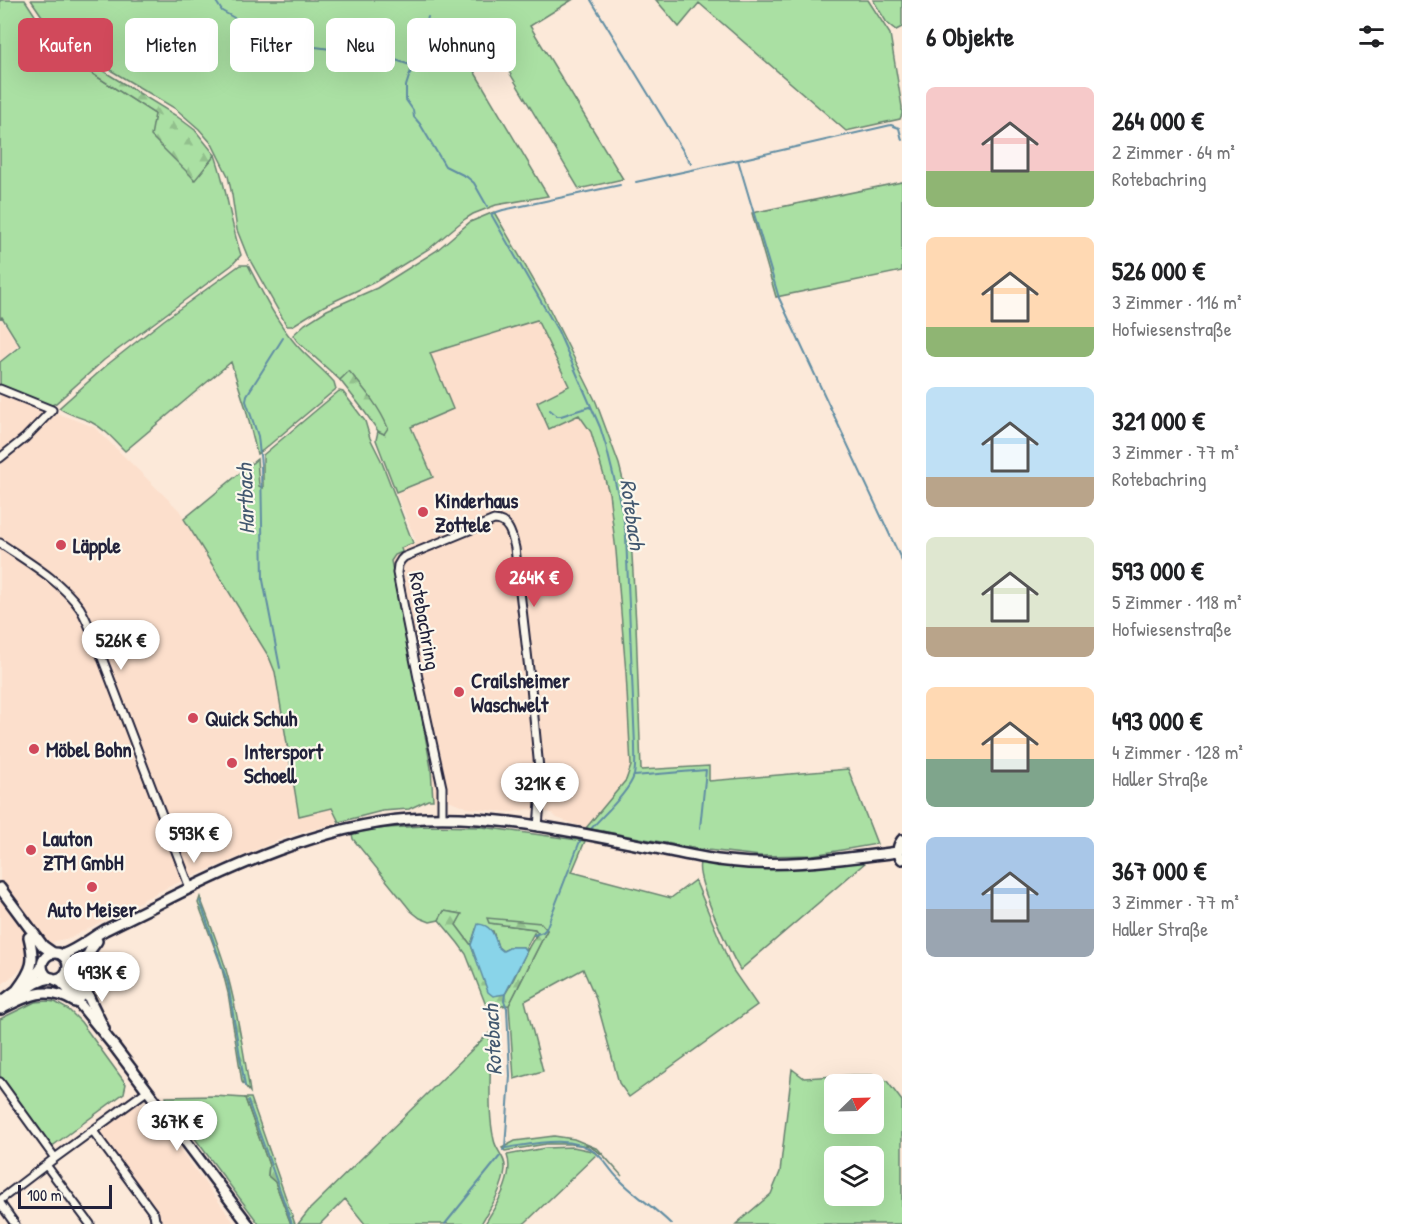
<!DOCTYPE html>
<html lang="de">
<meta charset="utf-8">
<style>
:root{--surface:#fff;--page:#f6f6f6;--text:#202124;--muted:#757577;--accent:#d1495b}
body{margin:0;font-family:"Patrick Hand",sans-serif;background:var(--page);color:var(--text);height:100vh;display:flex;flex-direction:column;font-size:22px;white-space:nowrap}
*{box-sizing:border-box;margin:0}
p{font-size:20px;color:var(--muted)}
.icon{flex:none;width:33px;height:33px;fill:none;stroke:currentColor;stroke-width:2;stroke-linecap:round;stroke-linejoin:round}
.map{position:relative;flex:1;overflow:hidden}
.details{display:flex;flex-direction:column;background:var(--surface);width:510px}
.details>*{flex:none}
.top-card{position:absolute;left:18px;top:18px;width:570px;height:54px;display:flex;gap:12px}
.needle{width:39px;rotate:67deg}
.tools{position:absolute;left:824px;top:1074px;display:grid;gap:12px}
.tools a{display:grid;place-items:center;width:60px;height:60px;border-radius:9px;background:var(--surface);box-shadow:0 6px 24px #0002;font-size:30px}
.scale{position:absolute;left:18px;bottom:15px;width:94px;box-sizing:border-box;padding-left:6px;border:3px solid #22223b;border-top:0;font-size:16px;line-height:21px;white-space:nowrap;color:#22223b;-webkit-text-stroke:4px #fbf7ec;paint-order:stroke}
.price{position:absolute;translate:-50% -51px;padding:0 14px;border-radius:21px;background:#fff;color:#222;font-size:20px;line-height:39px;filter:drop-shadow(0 2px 3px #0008)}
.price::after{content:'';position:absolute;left:50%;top:36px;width:18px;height:14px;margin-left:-9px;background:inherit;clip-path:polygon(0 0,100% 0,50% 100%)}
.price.selected{background:var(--accent);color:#fff}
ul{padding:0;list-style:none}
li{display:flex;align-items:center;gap:18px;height:150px;padding:0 24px}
li span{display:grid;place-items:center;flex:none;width:168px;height:120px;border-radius:9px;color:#555}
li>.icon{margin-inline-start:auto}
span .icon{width:72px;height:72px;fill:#fffc;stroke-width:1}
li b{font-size:26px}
h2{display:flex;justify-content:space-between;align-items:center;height:72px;padding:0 24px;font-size:26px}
.tag{padding:0 21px;border-radius:9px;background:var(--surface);box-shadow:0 6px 24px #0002;font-size:21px;line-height:54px}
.tag.selected{background:var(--accent);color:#fff}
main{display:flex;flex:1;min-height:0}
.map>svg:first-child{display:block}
.built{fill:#fcdfcc}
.grass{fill:#aae0a3;stroke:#66816f;stroke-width:1.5;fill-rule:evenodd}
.forest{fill:url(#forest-firs);stroke:#66816f;stroke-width:1.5}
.water{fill:#89d4e9;stroke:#608da3;stroke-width:1.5}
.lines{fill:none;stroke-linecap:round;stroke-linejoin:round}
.stream{stroke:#608da3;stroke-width:2}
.minor-casing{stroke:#22223b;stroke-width:11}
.secondary-casing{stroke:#22223b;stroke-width:14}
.minor{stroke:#fbf7ec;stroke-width:7}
.secondary{stroke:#fbf7ec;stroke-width:9}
.poi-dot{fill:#d1495b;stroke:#fbf7ec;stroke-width:2}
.labels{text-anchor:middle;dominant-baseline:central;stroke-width:4.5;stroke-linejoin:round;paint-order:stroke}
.poi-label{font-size:21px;font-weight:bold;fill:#22223b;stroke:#fbf7ec;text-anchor:start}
.street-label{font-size:21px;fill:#22223b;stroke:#fbf7ec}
.water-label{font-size:22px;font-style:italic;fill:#41576f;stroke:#fbf7ec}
</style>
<main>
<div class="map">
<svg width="902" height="1224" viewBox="0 0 902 1224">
<defs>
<pattern id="forest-firs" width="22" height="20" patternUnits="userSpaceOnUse" patternTransform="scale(1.5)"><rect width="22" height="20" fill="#aae0a3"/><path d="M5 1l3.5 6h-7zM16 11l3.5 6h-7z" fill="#92c08d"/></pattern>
</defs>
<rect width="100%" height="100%" fill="#fce9d9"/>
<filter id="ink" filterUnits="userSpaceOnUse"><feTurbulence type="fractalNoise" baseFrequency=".0167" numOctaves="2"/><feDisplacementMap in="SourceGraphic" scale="12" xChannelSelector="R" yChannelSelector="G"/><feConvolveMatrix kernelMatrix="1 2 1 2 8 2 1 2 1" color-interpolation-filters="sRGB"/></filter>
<g filter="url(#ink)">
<path class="built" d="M1,319L18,345L0,361V320Z
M537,320L569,387L537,403L579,415L591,432L609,493L616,551L626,673L631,766L626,780L586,828L557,818L552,813L528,809L512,812L496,811L468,808L451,801L433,800L431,768L423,724L391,560L400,548L416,542L396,492L433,477L411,427L430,353Z
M0,392L94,427L179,510L269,657L275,672L299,816L332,808L339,823L293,834L168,887L70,938L55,941L0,986Z
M138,1100L143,1108L152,1111L235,1224H165L98,1132Z"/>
<path class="grass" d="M0,0H25L42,26L56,65L65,56L155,114L194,180L215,155C227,188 230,222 241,255L232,265L104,360L56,403L50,406L0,387V362L20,346L2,317L0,318Z
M31,0H572L530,26L623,179L579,189L496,50L471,66L548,196L496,205L473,214L465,219L430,248L375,282L324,306L292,326H287L247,255L237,230L232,195L228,176L212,144L199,129L176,109L90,58L63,39L46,22Z
M656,0H868L890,34L902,107V114L900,119L846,131L699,3L679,27Z
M873,0H902V27L896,30L887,23Z
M902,182V271L776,297L752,213Z
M494,212L544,298L596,402L619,464L629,504L636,624L641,770L709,766V781L848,769L877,844L813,855L761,856L698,849L586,828L626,780L631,766L626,673L616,551L609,493L591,432L579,415L549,429L537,402L569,386L537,320L430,353L453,409L411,427L433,477L396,492L376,440L378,431L384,434L349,372L340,380L297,341L293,335L305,324L327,310L377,288L436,251L470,222Z
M240,265H248C262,292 275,319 294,342C306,357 322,368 334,382L336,389L262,451L257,454L246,409L231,362L125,451C114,440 105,429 91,422C80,417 69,415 59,408L107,365L164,320Z
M339,391L343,392L365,421L370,438L381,460L413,543L401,548L402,552L395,555L391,561L423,724L431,768L433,800H428L409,809L382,811L339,822L332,808L299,816L275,672L269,657L184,519L257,459L259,486L263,488V455Z
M425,826L482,827L585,841L572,872L671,898L695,880L732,969L757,1005L629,1097L619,1083L596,999L583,969L525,1001L543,1071L514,1079L509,1005L547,930L490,923L535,929L538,933L535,937L534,933L526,948L528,949L525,955L526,951L523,947H511L503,951L498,947L493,931L476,929L471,945L456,925L461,914L444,911L439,920L430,922L420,918L411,911L353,839L352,834L356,832L386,828Z
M853,862H866L740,970C730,952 695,880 700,863L767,868L826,866Z
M47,1001L55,1002L69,1010L81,1022L126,1084L124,1093L51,1147L0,1076V1019L35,1002Z
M489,1033C493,1068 486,1105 494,1140C496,1151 506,1157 505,1169C503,1189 490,1208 481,1224H365L345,1199L320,1224H298L309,1210Z
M792,1069L804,1078L852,1075H873L880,1077L887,1081L902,1101V1224H736L771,1194L780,1172ZM834,1084H873V1124H834ZM834,1156H873V1196H834Z
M214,1096L245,1098L269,1165L268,1176L275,1182L291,1224H259L167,1101L166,1097Z
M554,1136L574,1139L598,1149L622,1176L603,1155L589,1146L570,1144H546L505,1151L502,1148L515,1141Z
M573,1147L592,1151L597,1154L526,1222L523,1224H485C496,1205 515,1177 507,1155L545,1148Z"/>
<path class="forest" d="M42,26L49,36L95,66L175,115L195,130L215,155L195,180L151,136L155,114L65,56L56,66Z
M349,371C364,389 379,406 388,428L384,434L378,431L362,408L340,380Z
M200,897C210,924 221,950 228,977C238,1014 244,1054 250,1092L242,1082L228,993L221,965L198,903Z
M444,911L462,914L456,925L471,945L475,956L505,994C518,975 524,950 538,933L535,929L489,923L487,918L541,923L547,930L509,1005L487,1008L466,954L458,943L439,920Z
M245,1098H251L295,1224H291L275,1182L268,1176L269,1165Z"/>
<path class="water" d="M478,924C492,925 494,935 498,947L503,951L511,947H523L526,951L525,955L505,994L493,996L488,992L471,945Z"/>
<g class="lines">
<path class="stream" d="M215,0L222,11L245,24L285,42L300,45L384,56L413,66
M591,0L691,164
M428,17L406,86V100L413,110L414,117L420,124L445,166L467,177L474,183L487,206
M739,160L891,125L899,128L902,140
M636,182L738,160L779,298L902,561
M550,410L557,416H561L589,407L591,408
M280,668L263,580L261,465L258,436L246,401L247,395L283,338
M634,776L706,770L700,828
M590,830C601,817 630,791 634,775C636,766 635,756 635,746L626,536L623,514L606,446L600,427L558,331L491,214L503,210L620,185
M200,901L228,984L245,1086
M534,935L543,932L546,929L580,841
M248,1101L292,1224
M505,1148C533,1144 572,1134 596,1153C605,1160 610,1170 618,1178C634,1195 654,1207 671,1224
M503,1150L505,1148L510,1076L507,1008L504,1001L505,994
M445,1224L500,1156"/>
<g class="minor-casing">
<path id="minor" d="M0,389L52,410L25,438L0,458
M0,543C28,562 60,580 80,608C86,618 91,631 96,642L190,888
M442,818V787L418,678L397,573L398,565L401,560L404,557L494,520C509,520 512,535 515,548L531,687L541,789L538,827
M0,1082L55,1158
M93,1131L154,1214L155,1220L158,1224
M46,1165L90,1224
M0,1200L55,1158L148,1090
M0,1203L15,1224"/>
</g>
<g class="secondary-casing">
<path id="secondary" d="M902,840C897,847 897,853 902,859
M0,888L43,946L53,953
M97,941C69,974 90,997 104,1029
M42 966a13 13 0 1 1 26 0a13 13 0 1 1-26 0Z
M62,955C78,949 91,938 105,930C121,922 138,914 154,906C232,866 321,826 409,819C495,812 581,834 665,850C685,854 706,859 727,861C786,868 840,859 898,852
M67,971L71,983L81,997
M54,979L61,982L66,987L114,1046L248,1224
M17,990C33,969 35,961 29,937
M19,996C29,988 38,979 52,978
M0,1003L34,977L42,967
M1,1009C28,995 47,985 75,1002"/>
</g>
<use href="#minor" class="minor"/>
<use href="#secondary" class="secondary"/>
</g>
</g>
<g class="poi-dot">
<circle cx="423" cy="512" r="6"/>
<circle cx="61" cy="545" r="6"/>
<circle cx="459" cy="692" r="6"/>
<circle cx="193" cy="718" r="6"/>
<circle cx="34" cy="749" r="6"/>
<circle cx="232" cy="763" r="6"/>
<circle cx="31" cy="850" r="6"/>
<circle cx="92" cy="887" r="6"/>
</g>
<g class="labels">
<g class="poi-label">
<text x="435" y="500">Kinderhaus<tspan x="435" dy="24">Zottele</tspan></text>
<text x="73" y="545">Läpple</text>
<text x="471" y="680">Crailsheimer<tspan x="471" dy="24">Waschwelt</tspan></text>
<text x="205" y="718">Quick Schuh</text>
<text x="46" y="749">Möbel Bohn</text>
<text x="244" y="751">Intersport<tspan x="244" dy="24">Schoell</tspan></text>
<text x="43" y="838">Lauton<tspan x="43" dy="24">ZTM GmbH</tspan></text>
<text x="92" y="909" text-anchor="middle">Auto Meiser</text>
</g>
<g class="street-label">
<text transform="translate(425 621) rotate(80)">Rotebachring</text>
</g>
<g class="water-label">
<text transform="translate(245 499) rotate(-92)">Hartbach</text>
<text transform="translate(633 514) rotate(82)">Rotebach</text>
<text transform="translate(492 1040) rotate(-93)">Rotebach</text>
</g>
</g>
</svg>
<div class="tools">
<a><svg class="needle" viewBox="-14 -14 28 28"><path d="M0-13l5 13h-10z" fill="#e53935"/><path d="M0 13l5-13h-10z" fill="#757577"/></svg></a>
<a><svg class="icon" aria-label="layers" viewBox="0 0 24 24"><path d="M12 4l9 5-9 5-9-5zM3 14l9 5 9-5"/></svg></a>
</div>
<div class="scale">100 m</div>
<b class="price selected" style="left:534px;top:608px">264K €</b>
<b class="price" style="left:121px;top:671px">526K €</b>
<b class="price" style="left:540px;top:814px">321K €</b>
<b class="price" style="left:194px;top:864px">593K €</b>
<b class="price" style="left:102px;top:1003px">493K €</b>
<b class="price" style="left:177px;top:1152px">367K €</b>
<div class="top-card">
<a class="tag selected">Kaufen</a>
<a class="tag">Mieten</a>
<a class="tag">Filter</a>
<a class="tag">Neu</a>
<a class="tag">Wohnung</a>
</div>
</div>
<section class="details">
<h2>6 Objekte<svg class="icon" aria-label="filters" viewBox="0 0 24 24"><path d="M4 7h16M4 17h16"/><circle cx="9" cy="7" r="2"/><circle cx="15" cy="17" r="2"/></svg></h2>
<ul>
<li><span style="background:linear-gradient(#f6c9c9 70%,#8fb573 0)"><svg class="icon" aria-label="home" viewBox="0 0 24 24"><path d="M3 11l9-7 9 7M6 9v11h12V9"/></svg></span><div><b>264 000 €</b><p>2 Zimmer · 64 m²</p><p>Rotebachring</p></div></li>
<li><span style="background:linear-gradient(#ffd9b3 75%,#8fb573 0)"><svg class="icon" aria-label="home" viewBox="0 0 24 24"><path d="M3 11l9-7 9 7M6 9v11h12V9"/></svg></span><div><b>526 000 €</b><p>3 Zimmer · 116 m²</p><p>Hofwiesenstraße</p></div></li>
<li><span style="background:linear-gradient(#bfe0f5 75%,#b9a48a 0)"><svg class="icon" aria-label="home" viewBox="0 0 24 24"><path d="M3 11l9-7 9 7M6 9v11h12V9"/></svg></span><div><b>321 000 €</b><p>3 Zimmer · 77 m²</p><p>Rotebachring</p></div></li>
<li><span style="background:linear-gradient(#dfe7d0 75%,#b9a48a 0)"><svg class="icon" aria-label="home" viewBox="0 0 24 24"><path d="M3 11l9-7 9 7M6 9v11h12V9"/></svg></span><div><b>593 000 €</b><p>5 Zimmer · 118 m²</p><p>Hofwiesenstraße</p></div></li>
<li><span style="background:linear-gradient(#ffd9b3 60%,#7fa58c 0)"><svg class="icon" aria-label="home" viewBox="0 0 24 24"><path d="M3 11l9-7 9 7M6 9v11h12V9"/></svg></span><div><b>493 000 €</b><p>4 Zimmer · 128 m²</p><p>Haller Straße</p></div></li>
<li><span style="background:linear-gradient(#a9c7e8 60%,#9aa5b1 0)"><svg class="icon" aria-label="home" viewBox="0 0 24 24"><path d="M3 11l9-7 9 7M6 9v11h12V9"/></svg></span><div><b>367 000 €</b><p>3 Zimmer · 77 m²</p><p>Haller Straße</p></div></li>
</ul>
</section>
</main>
